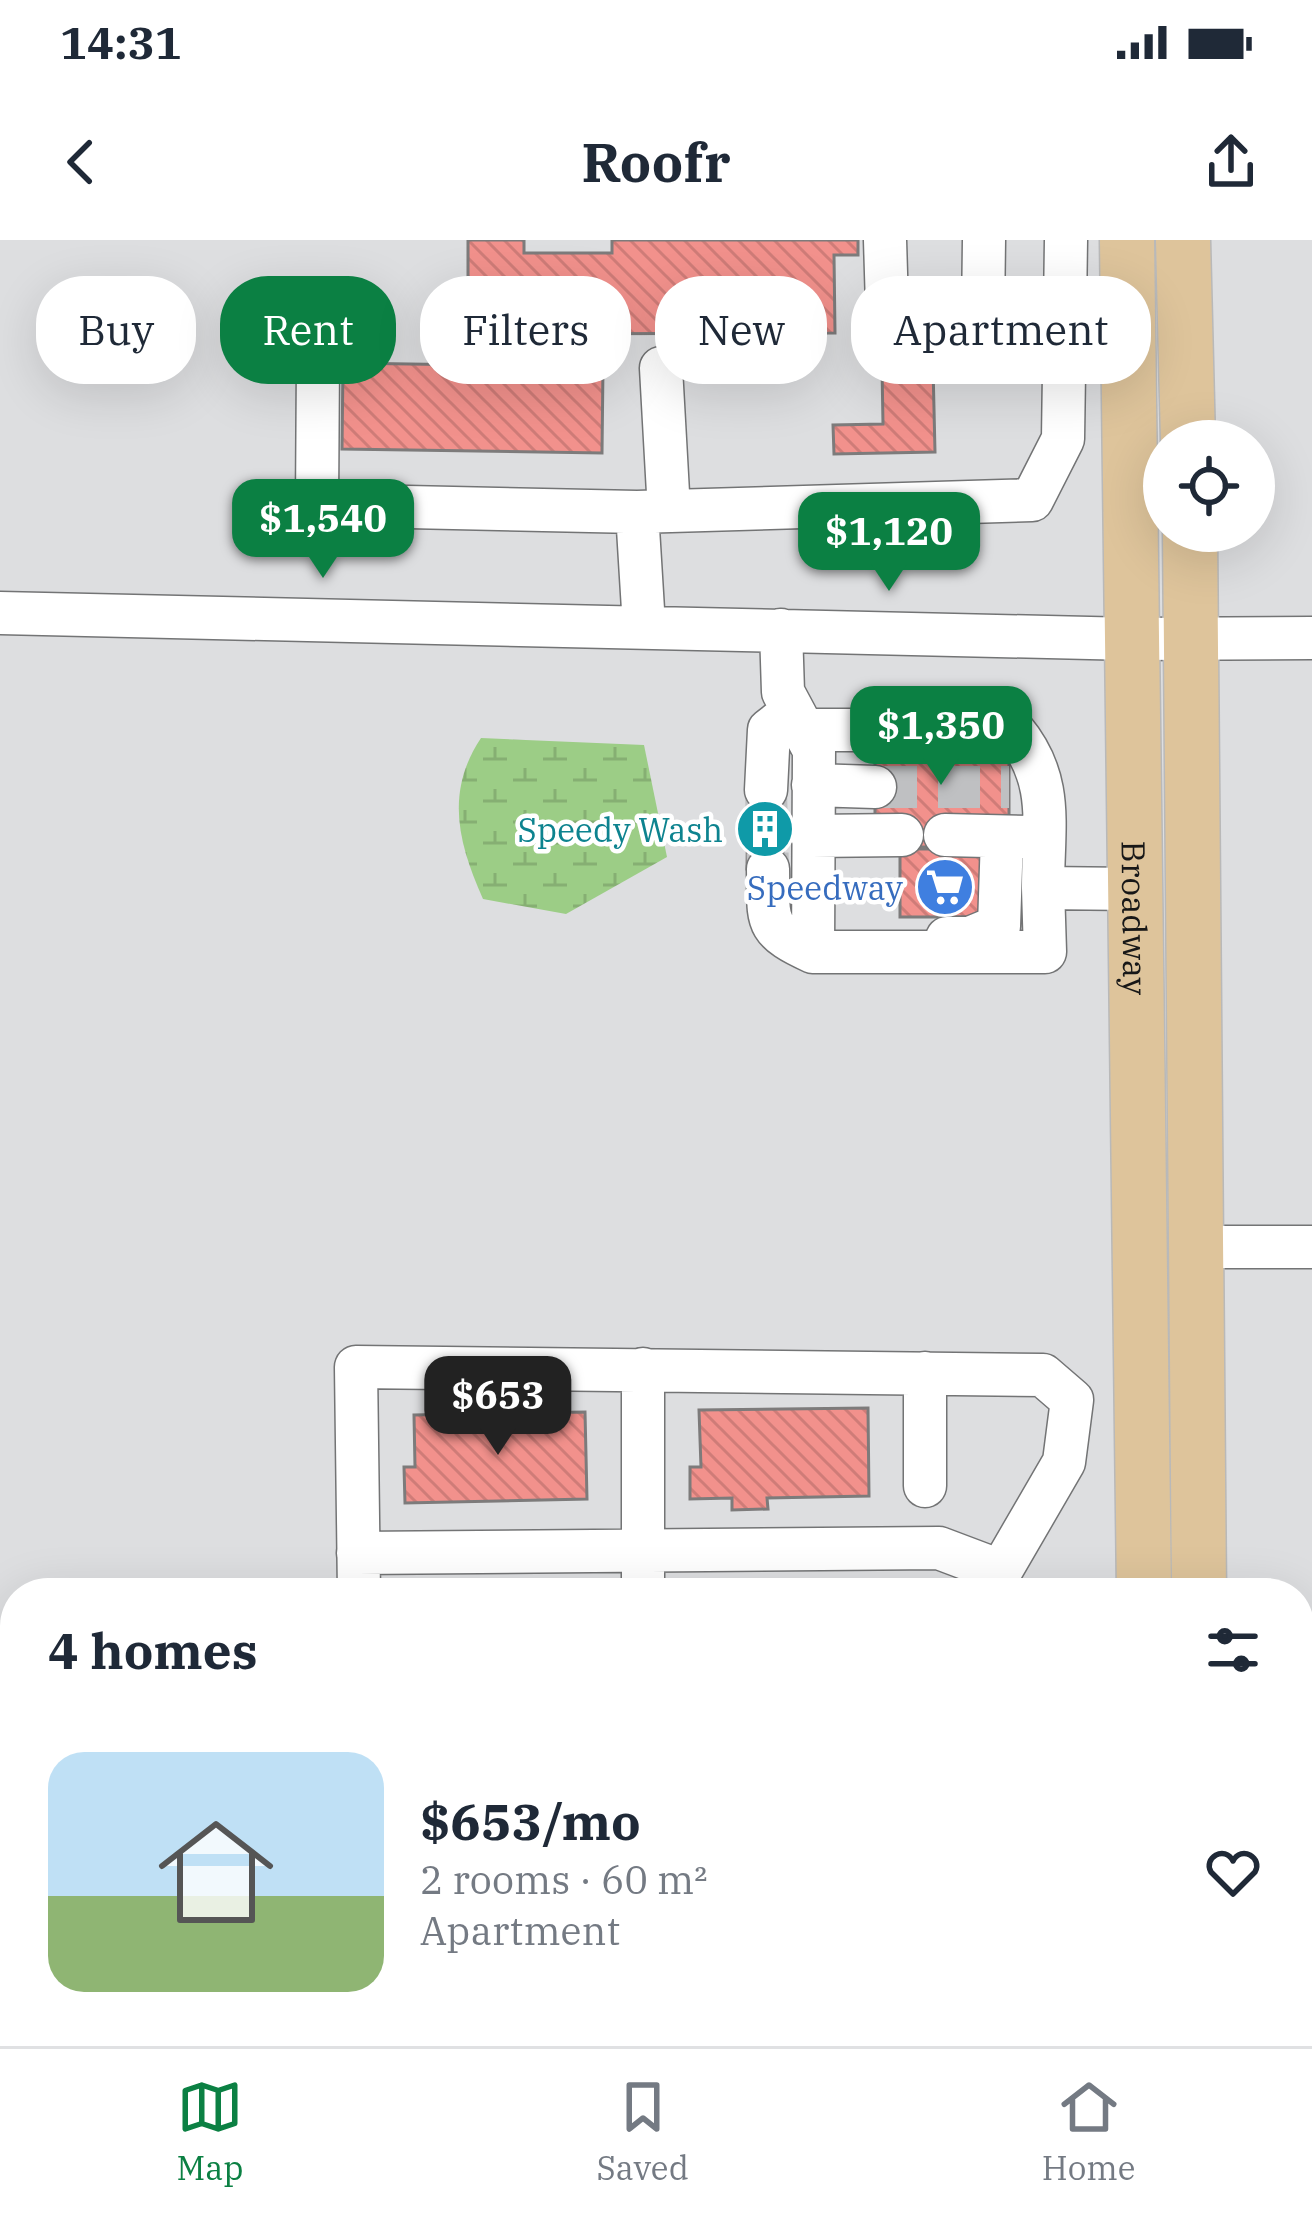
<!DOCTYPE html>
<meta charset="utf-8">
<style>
:root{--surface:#fff;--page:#f2f2f3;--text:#1f2937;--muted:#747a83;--line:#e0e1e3;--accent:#0b8043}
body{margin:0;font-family:"IBM Plex Serif",serif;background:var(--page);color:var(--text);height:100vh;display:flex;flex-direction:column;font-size:45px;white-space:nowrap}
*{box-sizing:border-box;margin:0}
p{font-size:39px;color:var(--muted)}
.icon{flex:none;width:66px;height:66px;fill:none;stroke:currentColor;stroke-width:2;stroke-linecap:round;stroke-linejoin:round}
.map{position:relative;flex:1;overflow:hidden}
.panel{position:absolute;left:0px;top:1338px;width:1314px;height:468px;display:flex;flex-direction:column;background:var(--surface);border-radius:48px 48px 0 0;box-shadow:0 12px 48px #0002}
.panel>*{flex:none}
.banner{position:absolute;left:36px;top:36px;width:1242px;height:108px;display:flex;gap:24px}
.controls{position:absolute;left:1143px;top:180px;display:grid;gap:24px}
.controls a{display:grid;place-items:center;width:132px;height:132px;border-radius:50%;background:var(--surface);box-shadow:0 12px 48px #0002;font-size:60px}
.price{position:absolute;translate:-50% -102px;padding:0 27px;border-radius:24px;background:var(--accent);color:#fff;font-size:39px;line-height:78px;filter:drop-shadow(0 3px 6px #0008)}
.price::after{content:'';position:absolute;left:50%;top:72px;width:36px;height:27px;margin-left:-18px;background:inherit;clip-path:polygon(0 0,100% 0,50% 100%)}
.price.active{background:#222;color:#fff}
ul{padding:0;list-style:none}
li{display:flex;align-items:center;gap:36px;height:300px;padding:0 48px}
li span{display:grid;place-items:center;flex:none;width:336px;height:240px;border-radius:36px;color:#555}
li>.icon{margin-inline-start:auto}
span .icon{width:144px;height:144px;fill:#fffc;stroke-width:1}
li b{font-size:51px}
h2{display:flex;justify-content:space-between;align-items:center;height:144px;padding:0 48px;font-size:51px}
.pill{padding:0 42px;border-radius:48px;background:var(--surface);box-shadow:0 12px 48px #0002;font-size:42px;line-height:108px}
.pill.active{background:var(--accent);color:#fff}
.status{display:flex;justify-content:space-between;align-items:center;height:84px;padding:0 60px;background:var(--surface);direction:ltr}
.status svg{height:33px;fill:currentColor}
header{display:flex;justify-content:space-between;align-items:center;height:156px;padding:0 48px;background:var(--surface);font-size:54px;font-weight:700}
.tabs{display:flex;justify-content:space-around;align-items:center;height:168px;border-top:3px solid var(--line);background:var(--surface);font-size:33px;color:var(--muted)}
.tabs a{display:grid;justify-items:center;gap:6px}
.tabs .active{color:var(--accent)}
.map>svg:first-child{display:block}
.wetland{fill:url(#wetland-marsh)}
.building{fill:url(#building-back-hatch);stroke:#7d7b7b;stroke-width:3}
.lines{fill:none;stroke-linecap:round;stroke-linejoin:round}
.minor-tunnel{stroke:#bfc0c2;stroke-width:42;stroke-dasharray:42 21;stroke-linecap:butt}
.minor-casing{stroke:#737475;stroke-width:45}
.major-casing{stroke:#b9b9b9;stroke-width:57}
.minor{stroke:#fff;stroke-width:42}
.major{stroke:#dec49b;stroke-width:54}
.labels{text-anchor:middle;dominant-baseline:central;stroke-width:9;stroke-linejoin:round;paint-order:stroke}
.culture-label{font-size:33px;fill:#0d838f;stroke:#fff;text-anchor:end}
.shop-label{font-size:33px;fill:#366cbe;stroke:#fff;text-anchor:end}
.street-label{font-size:33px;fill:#171717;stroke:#fff}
</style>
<div class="status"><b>14:31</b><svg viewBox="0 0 49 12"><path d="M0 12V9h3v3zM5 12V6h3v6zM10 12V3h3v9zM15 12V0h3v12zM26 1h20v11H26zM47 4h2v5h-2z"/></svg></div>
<header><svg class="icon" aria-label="back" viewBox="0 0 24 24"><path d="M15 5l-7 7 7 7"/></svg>Roofr<svg class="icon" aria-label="share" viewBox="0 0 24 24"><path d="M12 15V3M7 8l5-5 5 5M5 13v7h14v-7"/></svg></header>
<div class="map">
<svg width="1312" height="1806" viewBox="0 0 1312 1806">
<defs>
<pattern id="wetland-marsh" width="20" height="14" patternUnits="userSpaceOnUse" patternTransform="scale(3)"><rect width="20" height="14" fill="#9ccd86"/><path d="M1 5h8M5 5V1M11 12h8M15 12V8" fill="none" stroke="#86af73"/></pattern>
<pattern id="building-back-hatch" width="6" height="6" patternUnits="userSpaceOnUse" patternTransform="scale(3)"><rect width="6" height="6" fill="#f2918c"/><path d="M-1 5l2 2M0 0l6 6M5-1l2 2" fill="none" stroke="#cf7c78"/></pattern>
</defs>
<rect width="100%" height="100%" fill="#dddee0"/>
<path class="wetland" d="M481,498L644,505L667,617L566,674L483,659C458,603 445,552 481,498Z"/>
<path class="building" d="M468,0H524V13H612V0H858V15H834L835,93L468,94Z
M343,123L603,127L602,213L342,209Z
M933,126L935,212L834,214L833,185L883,184L882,127Z
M1009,495V578L945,609H902L875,578V496Z
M748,550H783V629H747Z
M900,607H984L990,677H900Z
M868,1168L869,1256L767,1258L768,1269L732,1270V1258L690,1259V1227H701L699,1170Z
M585,1172L587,1259L405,1263L404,1227H415L414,1175Z"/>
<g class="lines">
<path class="minor-tunnel" d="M875,547H1009
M766,550L768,629"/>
<g class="minor-casing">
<path id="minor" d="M885,0L887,66
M983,74L984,0
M318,119L317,265L637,272
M661,128L669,271
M0,373L1132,399L1312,398
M644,386L637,272L1032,260L1063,199L1066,0
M781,390L783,452L814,510L813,712H1045L1043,648
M804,490H1013C1055,540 1043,585 1043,648L1135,649
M813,545L875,547
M766,550L769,490L793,471
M945,595L1030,597
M812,596L902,595
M768,629C769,681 762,689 813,712
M947,698H970L999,686L1002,597
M1196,1007H1312
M643,1129V1353
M925,1133V1246
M358,1313L939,1308L1000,1331
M359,1353L356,1127L1043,1135L1072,1160L1064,1222L988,1353
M366,1791V1806
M967,1791L973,1806
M495,1806L565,1791
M741,1806L742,1791"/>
</g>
<g class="major-casing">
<g id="major">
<path id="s1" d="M1127,0L1144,1353"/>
<path d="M1183,0L1188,201"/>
<path d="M1190,291L1199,1353"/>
<path d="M1149,1791V1806"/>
<path d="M1201,1791L1202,1806"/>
</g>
</g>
<use href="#minor" class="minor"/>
<use href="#major" class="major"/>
</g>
<defs>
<g id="building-disc" transform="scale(3)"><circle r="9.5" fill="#0f9aa8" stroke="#fff"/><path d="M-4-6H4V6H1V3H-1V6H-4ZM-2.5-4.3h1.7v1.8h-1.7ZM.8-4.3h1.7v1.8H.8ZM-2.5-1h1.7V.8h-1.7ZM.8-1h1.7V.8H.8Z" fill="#fff"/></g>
<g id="supermarket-disc" transform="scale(3)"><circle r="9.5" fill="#3f7fe0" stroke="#fff"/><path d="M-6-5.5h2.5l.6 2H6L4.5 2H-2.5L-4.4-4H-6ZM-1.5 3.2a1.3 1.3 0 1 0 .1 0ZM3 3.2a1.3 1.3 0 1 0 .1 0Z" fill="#fff"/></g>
</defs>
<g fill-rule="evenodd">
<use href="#building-disc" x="765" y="589"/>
<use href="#supermarket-disc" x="945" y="647"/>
</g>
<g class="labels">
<g class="culture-label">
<text x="723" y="589">Speedy Wash</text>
</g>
<g class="shop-label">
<text x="903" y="647">Speedway</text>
</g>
<g class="street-label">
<text stroke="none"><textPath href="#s1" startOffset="678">Broadway</textPath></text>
</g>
</g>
</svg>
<div class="controls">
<a><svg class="icon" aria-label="locate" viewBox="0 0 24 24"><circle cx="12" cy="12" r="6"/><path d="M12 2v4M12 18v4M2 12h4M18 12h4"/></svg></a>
</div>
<b class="price" style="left:323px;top:341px">$1,540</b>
<b class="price" style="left:889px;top:354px">$1,120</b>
<b class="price" style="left:941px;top:548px">$1,350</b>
<b class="price active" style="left:498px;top:1218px">$653</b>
<div class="banner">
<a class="pill">Buy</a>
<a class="pill active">Rent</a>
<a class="pill">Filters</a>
<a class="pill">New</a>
<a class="pill">Apartment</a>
</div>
<section class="panel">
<h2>4 homes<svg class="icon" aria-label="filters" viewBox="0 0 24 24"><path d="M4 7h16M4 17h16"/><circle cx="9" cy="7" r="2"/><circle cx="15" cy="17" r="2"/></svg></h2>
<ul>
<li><span style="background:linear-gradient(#bfe0f5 60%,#8fb573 0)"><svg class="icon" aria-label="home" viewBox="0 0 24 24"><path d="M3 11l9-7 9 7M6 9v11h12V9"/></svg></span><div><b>$653/mo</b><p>2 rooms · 60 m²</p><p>Apartment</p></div><svg class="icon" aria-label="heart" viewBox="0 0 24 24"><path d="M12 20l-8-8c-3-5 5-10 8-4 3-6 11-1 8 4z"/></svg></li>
</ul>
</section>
</div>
<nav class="tabs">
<a class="active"><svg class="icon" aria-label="map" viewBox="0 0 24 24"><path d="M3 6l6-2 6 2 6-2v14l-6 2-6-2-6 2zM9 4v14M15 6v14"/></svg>Map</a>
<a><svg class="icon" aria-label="saved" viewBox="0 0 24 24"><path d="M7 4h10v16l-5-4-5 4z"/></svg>Saved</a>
<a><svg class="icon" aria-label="home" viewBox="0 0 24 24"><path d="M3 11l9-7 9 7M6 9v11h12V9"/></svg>Home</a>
</nav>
